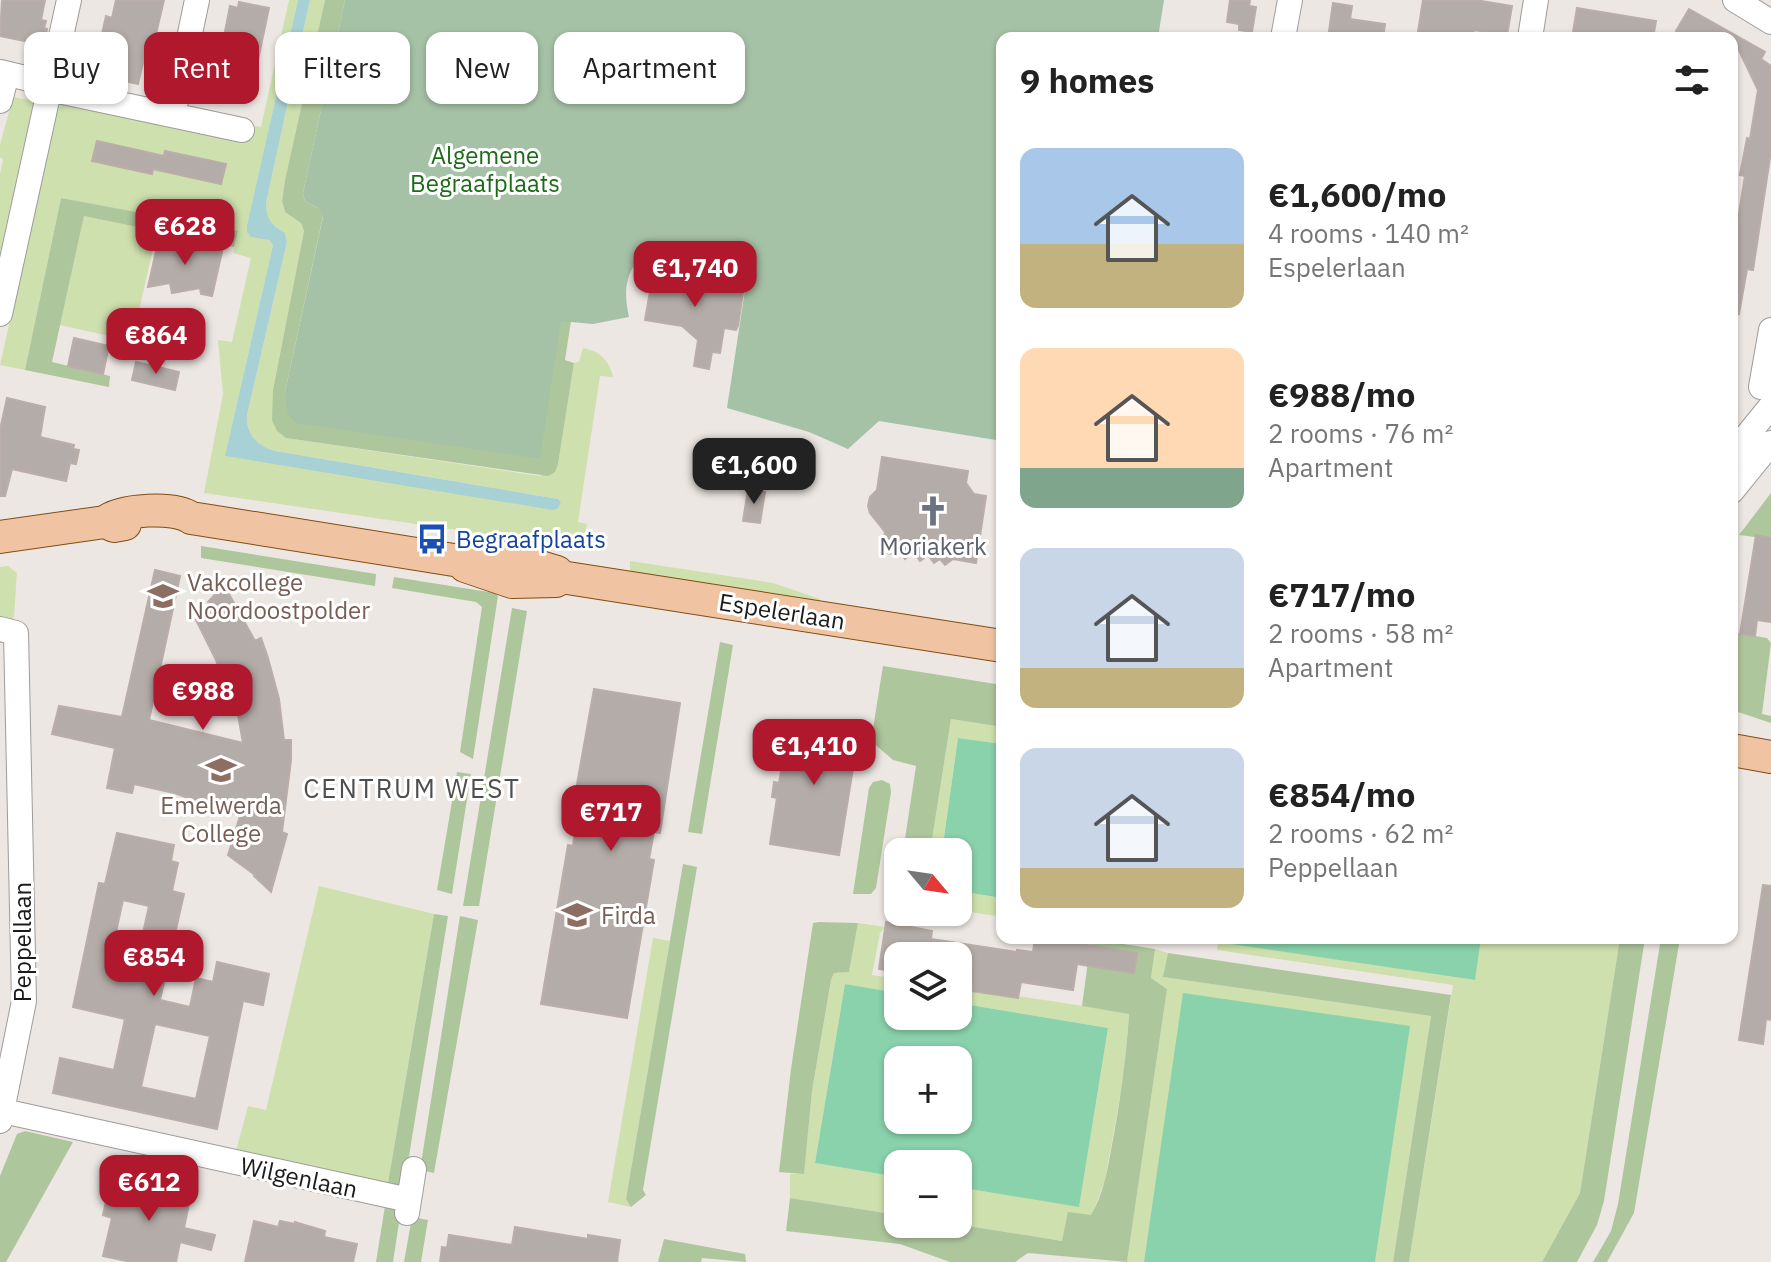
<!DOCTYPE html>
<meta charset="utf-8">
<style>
:root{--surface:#fff;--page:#f6f6f6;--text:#222;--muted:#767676;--accent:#af182d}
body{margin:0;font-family:"IBM Plex Sans",sans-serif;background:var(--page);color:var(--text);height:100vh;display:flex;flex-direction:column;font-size:30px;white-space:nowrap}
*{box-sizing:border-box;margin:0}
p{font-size:26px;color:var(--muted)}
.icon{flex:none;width:44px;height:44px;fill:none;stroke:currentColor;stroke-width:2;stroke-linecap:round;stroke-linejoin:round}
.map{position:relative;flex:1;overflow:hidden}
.details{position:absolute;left:996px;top:32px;width:742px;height:912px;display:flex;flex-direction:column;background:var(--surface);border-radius:16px;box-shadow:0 2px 6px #0004}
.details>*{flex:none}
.guide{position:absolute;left:24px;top:32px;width:760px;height:72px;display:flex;gap:16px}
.needle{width:52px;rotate:119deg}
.buttons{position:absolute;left:884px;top:838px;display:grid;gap:16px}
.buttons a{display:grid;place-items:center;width:88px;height:88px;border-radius:16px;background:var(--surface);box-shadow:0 2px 6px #0004;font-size:40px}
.price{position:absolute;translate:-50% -68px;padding:0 18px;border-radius:16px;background:var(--accent);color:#fff;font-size:26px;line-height:52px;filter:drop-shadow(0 2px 4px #0008)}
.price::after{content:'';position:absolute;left:50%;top:48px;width:24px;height:18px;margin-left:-12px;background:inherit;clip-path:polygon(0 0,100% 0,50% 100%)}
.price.selected{background:#222;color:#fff}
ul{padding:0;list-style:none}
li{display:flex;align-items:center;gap:24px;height:200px;padding:0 24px}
li span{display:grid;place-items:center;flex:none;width:224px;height:160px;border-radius:16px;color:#555}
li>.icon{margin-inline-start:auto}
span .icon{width:96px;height:96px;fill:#fffc;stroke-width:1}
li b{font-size:34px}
h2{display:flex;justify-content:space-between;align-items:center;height:96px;padding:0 24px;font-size:34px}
.tag{padding:0 28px;border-radius:16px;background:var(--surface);box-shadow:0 2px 6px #0004;font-size:28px;line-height:72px}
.tag.selected{background:var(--accent);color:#fff}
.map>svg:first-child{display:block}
.grass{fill:#cee0ad}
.forest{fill:#aec69c}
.cemetery{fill:#a6c2a6}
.pitch{fill:#89d2ab;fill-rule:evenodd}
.water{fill:#a7d1d4}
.building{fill:#b4aca8;stroke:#bbada7;stroke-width:2;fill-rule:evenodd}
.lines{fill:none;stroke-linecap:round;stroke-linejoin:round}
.minor-casing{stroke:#9c9c9c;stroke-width:26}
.major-casing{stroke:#814d11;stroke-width:34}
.minor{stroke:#fff;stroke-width:24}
.major{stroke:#f0c4a3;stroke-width:32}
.labels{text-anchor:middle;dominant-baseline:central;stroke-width:6;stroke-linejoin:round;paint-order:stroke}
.park-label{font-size:24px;fill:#1d6b18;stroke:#fff}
.transit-label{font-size:24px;fill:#164399;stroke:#fff;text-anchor:start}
.worship-label{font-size:24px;fill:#5b616d;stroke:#fff}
.education-label{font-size:24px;fill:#785e54;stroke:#fff;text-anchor:start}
.street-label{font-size:24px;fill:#1b1b1b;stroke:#fff}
.neighbourhood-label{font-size:26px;letter-spacing:2px;fill:#4e4e4e;stroke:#fff}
</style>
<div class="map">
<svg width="1771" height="1262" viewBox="0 0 1771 1262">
<rect width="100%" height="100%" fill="#ece7e2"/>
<path class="grass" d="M289,0H298L247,225L251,236L269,240L273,245L225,456L561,502L558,499L275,451C256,445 246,434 247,415L287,242L285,233C272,226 266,219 266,203L310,0H325L285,180L282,201L285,212L301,223L304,231L273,390L277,431L286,438L540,476L558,464L574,363L579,362L583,348C600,351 609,360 613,377L600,376L578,522L587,524L582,546L553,544L204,493L223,394L218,340L232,342L251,258L233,253L238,232L61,198L25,370L0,365L56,115L62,101L261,127Z
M13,97L40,102L8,246L0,252V175L3,159L0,157V145Z
M84,216L157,231L132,341L60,325Z
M630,561L773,583L820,599L818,609L630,572Z
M8,566L17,573L14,616L12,620L0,623V567Z
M951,719L1002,727V744L958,738L942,852H930Z
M319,886L434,914L388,1183L236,1151L248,1106L266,1110Z
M958,891L1002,898V917L958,910Z
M858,923L885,927L880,933L872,975L898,979V993L845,984L815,1163L898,1177V1215L790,1198V1174L804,1173L812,1091L831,980L834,973L849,972Z
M653,938L670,941L626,1199L631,1207L608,1202Z
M1219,938H1225L1224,942L1474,980L1481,938H1620L1580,1193L1542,1262H1409L1453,985L1217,950Z
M1155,949L1168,953L1164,977L1431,1016L1393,1262H1375L1409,1027L1184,994L1144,1262H1127L1167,989L1151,978Z
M958,987L1129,1013L1124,1075L1105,1180L1092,1215L1062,1241L956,1224H958V1187L1079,1206L1108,1028L958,1003Z"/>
<path class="forest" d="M325,0H345L303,193L305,201L318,208L323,216L285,392L561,320L571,321L565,360L574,363L558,464L555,472L548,476L286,438L277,431L272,420L273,390L304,231L301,223L285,212L282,201L285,180Z
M61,198L238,231L234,247L84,216L52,362L110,376L109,387L25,370Z
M1771,493V539L1739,535Z
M201,546L376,574L375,586L201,558Z
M394,577L495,593L498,596L473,759L460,752L482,607L476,602L392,588Z
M512,608L527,611L479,906H463Z
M1732,632L1767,638L1771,643L1762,714L1771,716V723L1732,710Z
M720,642L733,645L702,834L688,832Z
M883,666L1002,685V727L951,719L930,852H903L916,766L893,760L871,741Z
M457,772L471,774L452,894L437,890Z
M882,780L890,784L891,792L876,888L871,894H853L869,788L873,782Z
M683,864L697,867L643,1190L646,1195L631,1207L626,1199Z
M434,914L448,916L404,1187L388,1183Z
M460,916L478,920L434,1173L420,1170Z
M819,922L858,923L849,972L834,973L831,980L812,1091L804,1174L779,1172L791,1069L813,923Z
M1620,938H1645L1604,1201L1597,1225L1577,1262H1542L1580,1193Z
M1661,938H1680L1634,1213L1607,1262H1593L1611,1231L1618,1204Z
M1091,939L1155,949L1151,978L1167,989L1127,1262L1028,1253L1015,1262H950L900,1244L786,1231L790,1198L898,1215V1224H956L1062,1241L1068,1212L1091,1215C1103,1195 1107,1172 1111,1150C1120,1104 1126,1060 1129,1014L1082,1006Z
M1168,953L1451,995L1409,1262H1393L1431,1016L1163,977Z
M25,1131L73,1142L6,1262H0V1176L17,1134Z
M386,1200L402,1203L393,1262H376Z
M412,1217L428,1220L421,1262H404Z
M664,1239L745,1254L746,1262L702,1258L701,1262H658Z"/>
<path class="cemetery" d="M345,0H1164L1158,38H1002V441L879,421L848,449L809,432L727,408L747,277L640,258C624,276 624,294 629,317L593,324L561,321L540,459L296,423L288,415L285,392L323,217L318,208L305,201L303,193Z"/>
<path class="pitch" d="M958,738L1002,744V898L958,891V852H942Z
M1225,938H1481L1475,980L1224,943Z
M845,984L898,993V1016H958V1003L1108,1028L1079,1207L958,1187V1164H898V1177L815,1163ZM898,1060H958V1120H898Z
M1183,993L1410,1026L1375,1262H1144Z"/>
<path class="water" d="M298,0H310L266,203C266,219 272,226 285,233L287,242L247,415C246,434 256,445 275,451L558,499L561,502L558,508L553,510L225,456L273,245L269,240L251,237L247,232V225Z"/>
<path class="building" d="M2,0H45L41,20L46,21L44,28L47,29L44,45L0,36Z
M116,0H164L155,38L149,37L138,84L93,74L106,16L112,18Z
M1230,0H1250L1249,6L1256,7L1252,32L1239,30V24L1227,22Z
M1423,0H1475L1512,6L1507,35L1474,30L1473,38H1417Z
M239,2L269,8L251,93L214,85L215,61L219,62L230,6L238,8Z
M1333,3L1352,6L1350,19L1385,24L1383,38H1328Z
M1577,8L1656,21L1653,38H1580L1581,34L1573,32Z
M1689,9L1765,52L1761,59L1771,66V151L1753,270L1747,269L1739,314L1732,313V257L1745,176L1740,175L1747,138L1750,139L1758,90L1733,38H1687L1676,31Z
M97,141L164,156L165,151L226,164L221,184L153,169L152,174L92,161Z
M159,238L222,252L212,296L201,294L200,288L172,293L170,283L148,287Z
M643,270L744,286L738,326L736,330L724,328L720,353L712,352L709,369L694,366L698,340L682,326L645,320L651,286L641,285Z
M74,338L109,346L103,374L68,366Z
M136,362L179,372L175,390L132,380Z
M7,398L45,407L40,437L74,445L73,449L79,450L76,464L70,463L66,481L12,469L5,496H0V430Z
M882,457L968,471L966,483L974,494L986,496L976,563L953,559L945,565L940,559L934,563L928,555L920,561L914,552L905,559L898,549L892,554L882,552L885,532L870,513L868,506L870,497L877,490Z
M748,489L765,492L760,523L743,521Z
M1756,535L1771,538V622L1757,620L1755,636L1740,634Z
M155,570L180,576L149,720L243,743L233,687L226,688L216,660L196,620L210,606L208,602L224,585L255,641L261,638L268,658L279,699L284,740H291V760L282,832L287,834L271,892L254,876L255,875L228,855L240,816L174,793L134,784L132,793L107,788L115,748L52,734L59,706L122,717Z
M594,689L680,703L660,833L654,832L649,859L654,860L627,1018L541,1004L568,845L573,846L577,819L571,818Z
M789,720L859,731L839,855L770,844L777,798L772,797L774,782L779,783L786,745H780L783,730L788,731Z
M117,833L174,845L171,861L178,863L172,891L184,894L160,1000L190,1007L196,978L213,982L217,962L269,974L263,1005L243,1001L217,1129L53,1093L60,1058L114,1070L125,1019L73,1007L99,883L105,884ZM123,900L149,906L140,947L114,941ZM155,1024L210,1036L196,1099L141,1087Z
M1763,885L1771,886V1020L1766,1019L1763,1044L1739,1040Z
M886,922L932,931L931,939L1017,952V950L1033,952L1035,938H1045L1137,953L1134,973L1077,964L1073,990L1021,982L1018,998L958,989V956H898V972L879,969Z
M111,1179L129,1183L130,1180L191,1194L184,1228L215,1235L211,1250L180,1242L176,1262H131L103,1256L112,1218L103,1215Z
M254,1221L278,1227L280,1221L295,1224V1222L325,1231L324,1237L357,1244L353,1262H245Z
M515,1227L588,1239V1235L620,1240L617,1262H440L442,1247L447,1248L449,1235L512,1245Z"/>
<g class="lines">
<g class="minor-casing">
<path id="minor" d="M1735,0L1771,22
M1283,38L1290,0
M1530,38L1536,0
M0,72L50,84
M49,89L242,130
M0,101L7,74
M173,115L197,0
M0,314L69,0
M1761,387L1771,330
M1732,454L1771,406
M1732,491L1771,443
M0,629L16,633L24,1001L0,1121
M3,1111L409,1200
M407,1213L414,1169"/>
</g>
<g class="major-casing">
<path id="major" d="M105,522C121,509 175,506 191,518L460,561L466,557L511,558L557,572L561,577L1002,646
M0,537L105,522L114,526L125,524
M465,566L512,582L556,581L561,577
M1732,750L1771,757"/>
</g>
<use href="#minor" class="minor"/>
<use href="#major" class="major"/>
</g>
<defs>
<g id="church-bare" transform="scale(2.4)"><path d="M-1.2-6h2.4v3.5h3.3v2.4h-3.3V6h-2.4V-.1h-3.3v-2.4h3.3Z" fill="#6b7280" stroke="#fff" stroke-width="2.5" paint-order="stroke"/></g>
<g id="bus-bare" transform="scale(2.4)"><path d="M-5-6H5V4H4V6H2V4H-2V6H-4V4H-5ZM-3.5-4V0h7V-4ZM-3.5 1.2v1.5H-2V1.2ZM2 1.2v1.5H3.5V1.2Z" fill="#1a4fb4" stroke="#fff" stroke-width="2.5" paint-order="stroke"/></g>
<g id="school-bare" transform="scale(2.4)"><path d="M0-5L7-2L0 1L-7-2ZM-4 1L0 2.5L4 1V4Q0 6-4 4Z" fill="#8d6e63" stroke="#fff" stroke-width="2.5" paint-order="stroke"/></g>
<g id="university-bare" transform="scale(2.4)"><path d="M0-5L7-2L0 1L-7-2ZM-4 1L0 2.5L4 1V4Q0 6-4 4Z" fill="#8d6e63" stroke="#fff" stroke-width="2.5" paint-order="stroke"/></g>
</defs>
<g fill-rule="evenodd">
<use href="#church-bare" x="933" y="511"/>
<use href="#bus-bare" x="432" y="539"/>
<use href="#school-bare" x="163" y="596"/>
<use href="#school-bare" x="221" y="770"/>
<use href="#university-bare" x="577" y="915"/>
</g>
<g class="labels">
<g class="park-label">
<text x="485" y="155">Algemene<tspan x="485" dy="28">Begraafplaats</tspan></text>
</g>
<g class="transit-label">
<text x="456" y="539">Begraafplaats</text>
</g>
<g class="worship-label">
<text x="933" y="546">Moriakerk</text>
</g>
<g class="education-label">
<text x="187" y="582">Vakcollege<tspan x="187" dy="28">Noordoostpolder</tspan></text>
<text x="221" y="805" text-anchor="middle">Emelwerda<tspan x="221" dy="28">College</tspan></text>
<text x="601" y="915">Firda</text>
</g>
<g class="street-label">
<text transform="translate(782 611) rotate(9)">Espelerlaan</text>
<text transform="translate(22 942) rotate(-90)">Peppellaan</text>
<text transform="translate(299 1177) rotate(12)">Wilgenlaan</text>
</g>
<g class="neighbourhood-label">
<text x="412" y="788">CENTRUM WEST</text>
</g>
</g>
</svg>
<div class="buttons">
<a><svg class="needle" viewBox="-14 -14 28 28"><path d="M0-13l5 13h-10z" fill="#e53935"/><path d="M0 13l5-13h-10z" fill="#767676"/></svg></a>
<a><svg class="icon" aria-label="layers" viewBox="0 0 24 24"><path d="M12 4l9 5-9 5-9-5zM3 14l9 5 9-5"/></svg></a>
<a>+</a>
<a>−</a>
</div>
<b class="price" style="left:185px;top:267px">€628</b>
<b class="price" style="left:695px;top:309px">€1,740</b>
<b class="price" style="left:156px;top:376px">€864</b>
<b class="price selected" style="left:754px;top:506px">€1,600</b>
<b class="price" style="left:203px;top:732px">€988</b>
<b class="price" style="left:814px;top:787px">€1,410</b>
<b class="price" style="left:611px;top:853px">€717</b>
<b class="price" style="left:154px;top:998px">€854</b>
<b class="price" style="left:149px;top:1223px">€612</b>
<div class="guide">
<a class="tag">Buy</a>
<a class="tag selected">Rent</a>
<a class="tag">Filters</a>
<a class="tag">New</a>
<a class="tag">Apartment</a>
</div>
<section class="details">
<h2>9 homes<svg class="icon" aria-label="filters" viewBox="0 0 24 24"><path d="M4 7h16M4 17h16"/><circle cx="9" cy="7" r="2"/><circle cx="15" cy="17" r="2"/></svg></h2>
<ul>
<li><span style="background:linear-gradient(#a9c7e8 60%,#c2b280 0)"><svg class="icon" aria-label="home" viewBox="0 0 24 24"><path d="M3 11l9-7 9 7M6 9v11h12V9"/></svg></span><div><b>€1,600/mo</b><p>4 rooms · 140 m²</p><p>Espelerlaan</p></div></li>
<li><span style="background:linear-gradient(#ffd9b3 75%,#7fa58c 0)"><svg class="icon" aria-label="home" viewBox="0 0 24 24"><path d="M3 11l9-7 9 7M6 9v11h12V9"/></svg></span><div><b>€988/mo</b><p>2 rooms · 76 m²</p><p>Apartment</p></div></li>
<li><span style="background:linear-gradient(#c9d6e8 75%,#c2b280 0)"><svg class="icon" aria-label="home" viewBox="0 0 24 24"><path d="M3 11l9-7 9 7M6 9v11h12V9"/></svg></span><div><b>€717/mo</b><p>2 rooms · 58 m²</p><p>Apartment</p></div></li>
<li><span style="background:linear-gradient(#c9d6e8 75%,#c2b280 0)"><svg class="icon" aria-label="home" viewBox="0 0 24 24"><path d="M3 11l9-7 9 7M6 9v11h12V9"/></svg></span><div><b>€854/mo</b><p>2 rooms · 62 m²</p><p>Peppellaan</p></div></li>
</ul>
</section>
</div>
